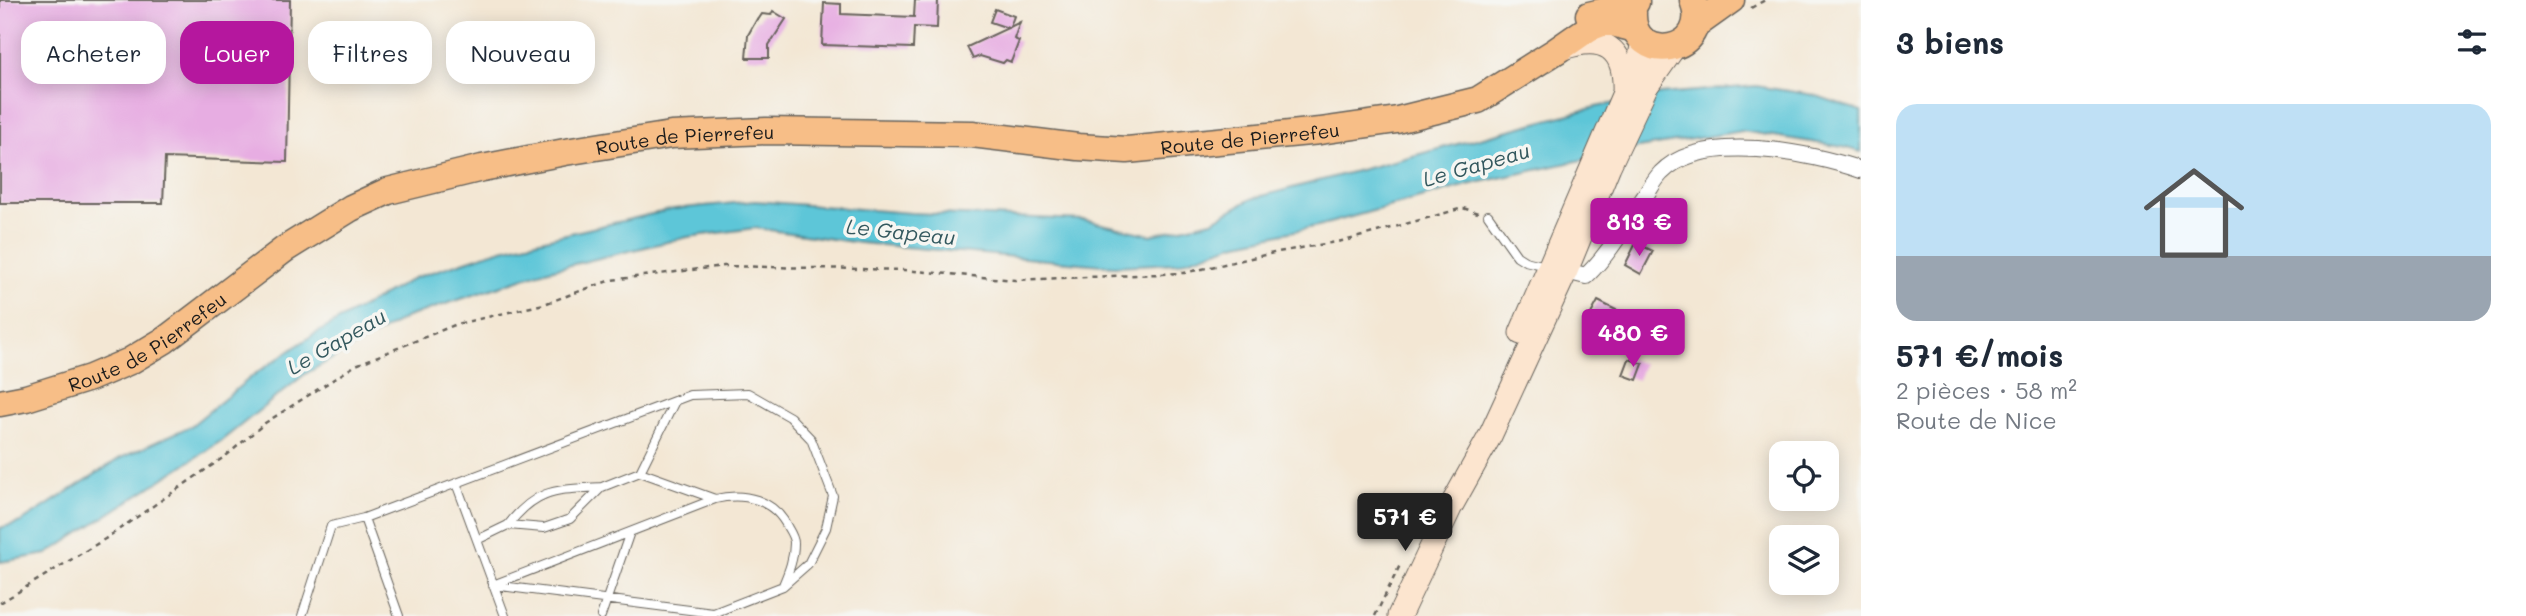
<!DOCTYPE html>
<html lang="fr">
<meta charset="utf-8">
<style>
:root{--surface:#fff;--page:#f2f2f3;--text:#1f2937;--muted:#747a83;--accent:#b5179e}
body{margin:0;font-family:Mali,sans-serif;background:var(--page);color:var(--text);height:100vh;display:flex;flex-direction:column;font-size:26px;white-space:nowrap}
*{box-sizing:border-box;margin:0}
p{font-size:23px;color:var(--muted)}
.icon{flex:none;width:38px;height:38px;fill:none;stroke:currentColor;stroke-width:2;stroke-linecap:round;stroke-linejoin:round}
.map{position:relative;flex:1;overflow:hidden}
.side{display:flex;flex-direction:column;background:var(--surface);width:665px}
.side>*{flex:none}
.top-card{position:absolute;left:21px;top:21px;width:665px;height:63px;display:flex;gap:14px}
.tools{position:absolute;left:1769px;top:441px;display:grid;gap:14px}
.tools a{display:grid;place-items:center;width:70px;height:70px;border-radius:14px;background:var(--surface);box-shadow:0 4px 18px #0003;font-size:35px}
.price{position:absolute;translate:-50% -60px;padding:0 16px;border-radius:7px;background:var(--accent);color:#fff;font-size:23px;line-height:46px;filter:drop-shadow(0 2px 4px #0008)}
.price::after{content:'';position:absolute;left:50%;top:42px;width:21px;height:16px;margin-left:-10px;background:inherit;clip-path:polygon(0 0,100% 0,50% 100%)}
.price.active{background:#222;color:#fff}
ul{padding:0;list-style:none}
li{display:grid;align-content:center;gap:14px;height:371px;padding:0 35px}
li span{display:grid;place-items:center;height:217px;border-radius:21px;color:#555}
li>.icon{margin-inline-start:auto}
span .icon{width:126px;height:126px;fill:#fffc;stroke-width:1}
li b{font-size:30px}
h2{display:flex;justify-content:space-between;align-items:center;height:84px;padding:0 35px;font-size:30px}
.pill{padding:0 24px;border-radius:21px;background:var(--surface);box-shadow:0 4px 18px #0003;font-size:24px;line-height:63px}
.pill.active{background:var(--accent);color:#fff}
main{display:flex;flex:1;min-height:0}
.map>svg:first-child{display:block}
.water{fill:#5dc6d8;stroke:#3c717a;stroke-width:2}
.building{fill:#e7ade2}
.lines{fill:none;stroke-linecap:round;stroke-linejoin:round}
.service-casing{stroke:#67635c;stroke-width:10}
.minor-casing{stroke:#67635c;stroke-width:18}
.secondary-casing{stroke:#67635c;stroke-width:25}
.primary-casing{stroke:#67635c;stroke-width:29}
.path{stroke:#67635c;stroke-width:2.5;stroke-dasharray:5 5;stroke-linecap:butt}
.service{stroke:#fff;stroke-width:8}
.minor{stroke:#fff;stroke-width:16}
.secondary{stroke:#fce5cf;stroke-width:23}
.primary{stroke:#f7be87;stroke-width:26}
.labels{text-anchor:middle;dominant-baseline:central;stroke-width:7;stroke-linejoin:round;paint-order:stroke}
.street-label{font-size:19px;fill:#1c1c1c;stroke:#f6f6f2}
.water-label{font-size:21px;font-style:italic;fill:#33585e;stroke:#f6f6f2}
</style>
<main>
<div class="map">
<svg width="1861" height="616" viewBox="0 0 1861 616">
<rect width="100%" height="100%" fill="#f6f6f2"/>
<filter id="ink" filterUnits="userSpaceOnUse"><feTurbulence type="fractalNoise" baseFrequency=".0143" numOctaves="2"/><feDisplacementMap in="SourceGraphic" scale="14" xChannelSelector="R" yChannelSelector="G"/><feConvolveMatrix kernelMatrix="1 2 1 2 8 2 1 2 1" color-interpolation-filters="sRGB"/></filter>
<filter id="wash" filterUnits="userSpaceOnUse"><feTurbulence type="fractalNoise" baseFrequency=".00686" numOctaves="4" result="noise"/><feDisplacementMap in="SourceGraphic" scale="28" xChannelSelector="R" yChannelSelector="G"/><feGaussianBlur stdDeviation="1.57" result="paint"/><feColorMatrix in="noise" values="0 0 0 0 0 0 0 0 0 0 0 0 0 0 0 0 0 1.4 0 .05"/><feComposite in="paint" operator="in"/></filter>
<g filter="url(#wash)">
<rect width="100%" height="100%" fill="#f3e7d4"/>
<path class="water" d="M1756,86L1814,95L1861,111V152L1843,147L1742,131L1632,149L1467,185L1322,225L1234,244L1178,263L1114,266L1069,262L860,243L755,228L688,237L545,271L407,317L305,374L221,441L47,554L0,562V528L21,522L119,459L191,426L255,374L313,335L414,278L502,249L674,209L755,201L911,213L1084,220L1151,235L1212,221L1251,199L1596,107L1661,94Z"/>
<g id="blocks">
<path class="building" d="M0,0H290L287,162L165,158L163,203H0Z
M915,0H938L937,28L914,27L913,48L822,45L824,3L841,4V14L914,17Z
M995,9L1014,16L1010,27L1020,22L1014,39L1019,41L1011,62L1006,60L1003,63L980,56L973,59L967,47L1008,28L990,22Z
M773,11L786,19L769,45V58H746L748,35L757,19L758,20L762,14L771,15Z
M1636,243L1653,251L1641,274L1625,265Z
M1598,301L1624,314L1610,340L1584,327Z
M1629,359L1643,364L1637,380L1623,375Z"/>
</g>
</g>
<g filter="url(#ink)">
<use href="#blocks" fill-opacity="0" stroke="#67635c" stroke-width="2"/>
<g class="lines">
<g class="service-casing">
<path id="service" d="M1488,215L1517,256L1525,261L1546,266
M640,472L715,499
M456,483L505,616
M508,525C538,487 557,490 602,487
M477,540L508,525L544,528L570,519L602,487L640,472L675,401
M713,613L493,585L715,499C744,492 774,499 788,528C791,533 794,538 794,543C794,558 789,571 783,585
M302,616L331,526L364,518
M399,616L364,518L690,395L748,393L790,417L811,439L833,496L826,528L808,564L783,586L706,616
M601,616L630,532"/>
</g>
<g class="minor-casing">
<path id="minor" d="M1558,269L1586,276C1609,254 1625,226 1643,199C1649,191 1654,180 1661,173C1701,130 1812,153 1861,170"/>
</g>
<g class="secondary-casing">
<path id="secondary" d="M1563,48C1604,34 1626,48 1624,93
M1521,333L1624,93L1639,64L1643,39
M1399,616L1450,508L1490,436L1566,271L1609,166L1646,87L1675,46"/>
</g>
<g class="primary-casing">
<g id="primary">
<path d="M1633,13C1631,67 1714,54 1693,0"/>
<path d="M1589,15L1623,7L1636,2"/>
<path d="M1696,25L1731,0"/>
<path id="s1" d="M0,403L26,398L90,378L130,361L165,340L285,249L351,208L388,191L482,168L565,152L671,135L766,131L972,134L1078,147L1127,150L1320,131L1397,120L1478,100L1556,51L1589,28L1602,23H1612L1635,29"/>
</g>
</g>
<path class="path" d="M1751,8L1765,0
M0,603L105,539L227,455L265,423L356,365L457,324L544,304L611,280L724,266L904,270L1015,280L1184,273L1278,252L1348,240L1463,208L1478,213
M1375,616L1401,563"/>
<use href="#service" class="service"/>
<use href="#minor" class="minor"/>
<use href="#secondary" class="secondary"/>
<use href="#primary" class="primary"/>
</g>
</g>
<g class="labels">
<g class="street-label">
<text stroke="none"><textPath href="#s1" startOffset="1316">Route de Pierrefeu</textPath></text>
<text stroke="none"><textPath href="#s1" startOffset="749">Route de Pierrefeu</textPath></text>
<text stroke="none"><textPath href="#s1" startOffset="161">Route de Pierrefeu</textPath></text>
</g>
<g class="water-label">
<text transform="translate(1476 164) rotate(-16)">Le Gapeau</text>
<text transform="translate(901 231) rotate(6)">Le Gapeau</text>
<text transform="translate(336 341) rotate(-30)">Le Gapeau</text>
</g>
</g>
</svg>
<div class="tools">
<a><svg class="icon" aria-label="locate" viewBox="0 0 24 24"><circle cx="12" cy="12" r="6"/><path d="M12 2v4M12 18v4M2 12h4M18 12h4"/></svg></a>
<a><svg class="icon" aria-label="layers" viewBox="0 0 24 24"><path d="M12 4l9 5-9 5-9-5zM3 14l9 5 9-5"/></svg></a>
</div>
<b class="price" style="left:1639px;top:258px">813 €</b>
<b class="price" style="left:1633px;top:369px">480 €</b>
<b class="price active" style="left:1405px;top:553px">571 €</b>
<div class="top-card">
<a class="pill">Acheter</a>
<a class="pill active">Louer</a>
<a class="pill">Filtres</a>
<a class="pill">Nouveau</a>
</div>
</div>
<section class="side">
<h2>3 biens<svg class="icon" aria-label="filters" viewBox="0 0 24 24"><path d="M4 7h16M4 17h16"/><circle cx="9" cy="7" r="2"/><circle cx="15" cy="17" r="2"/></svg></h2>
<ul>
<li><span style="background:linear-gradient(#bfe0f5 70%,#9aa5b1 0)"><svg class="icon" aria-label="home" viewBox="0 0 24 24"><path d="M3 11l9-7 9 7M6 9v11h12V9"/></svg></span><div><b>571 €/mois</b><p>2 pièces · 58 m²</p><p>Route de Nice</p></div></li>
</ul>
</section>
</main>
